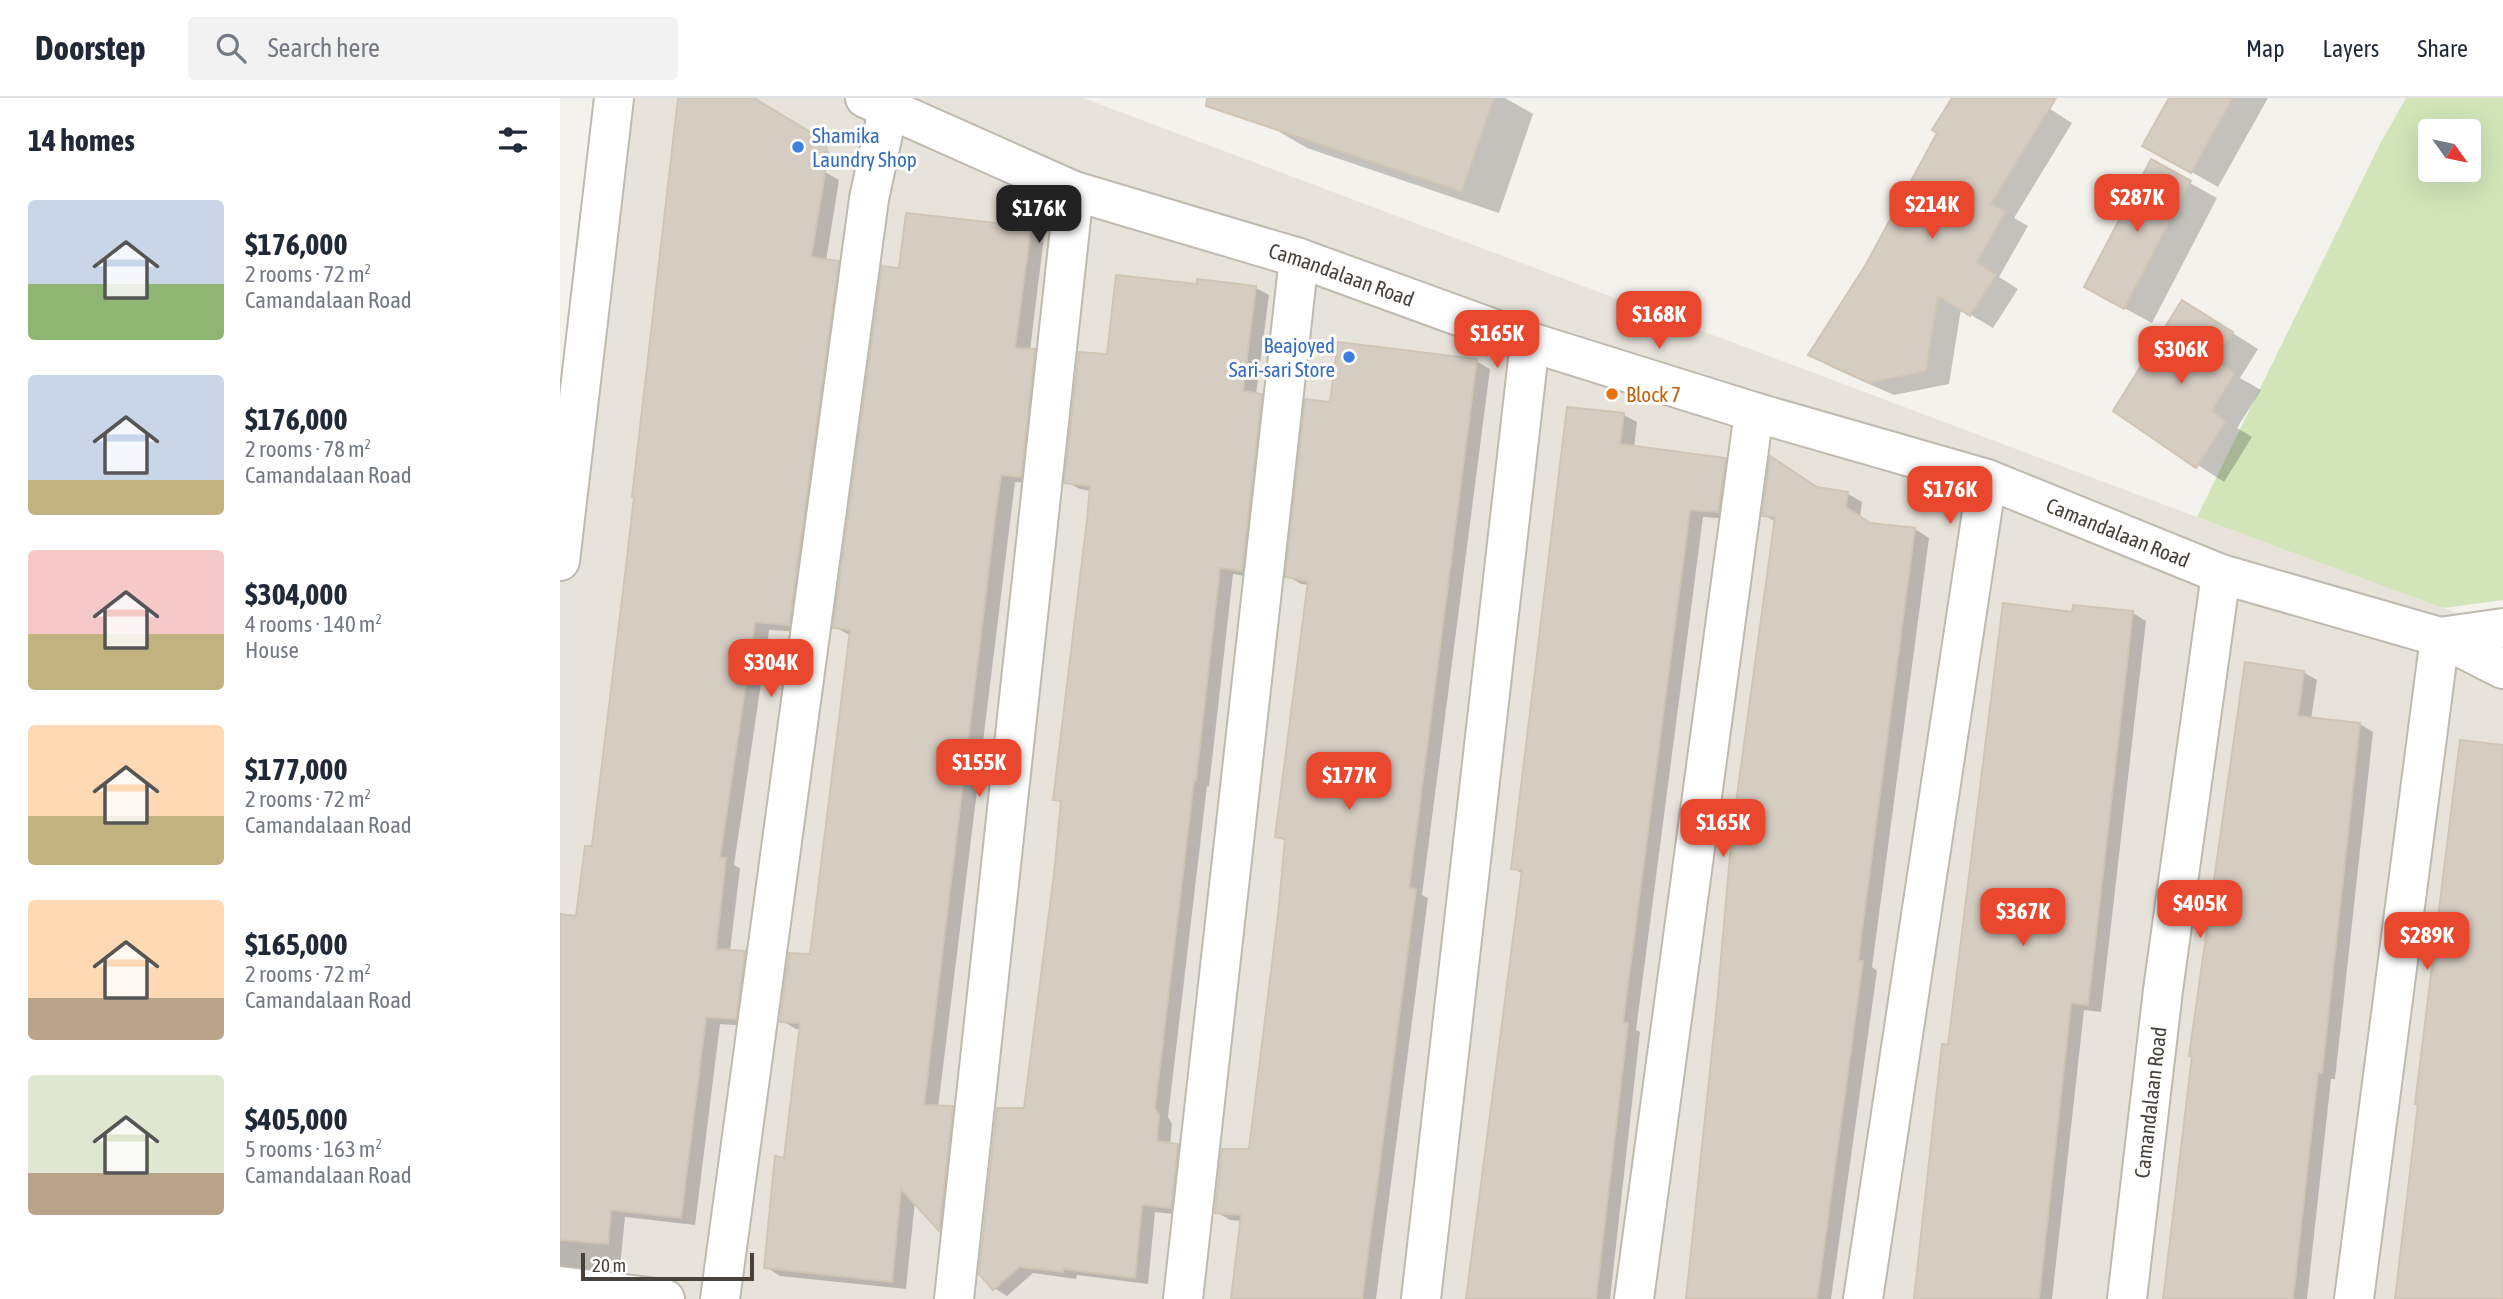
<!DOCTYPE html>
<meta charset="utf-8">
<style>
:root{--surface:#fff;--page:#f2f2f3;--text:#1f2937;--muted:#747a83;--line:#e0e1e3;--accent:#e9482e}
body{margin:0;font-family:"Asap Condensed",sans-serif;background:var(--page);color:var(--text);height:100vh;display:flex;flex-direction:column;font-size:26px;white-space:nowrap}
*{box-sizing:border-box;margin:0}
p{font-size:23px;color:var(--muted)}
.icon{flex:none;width:38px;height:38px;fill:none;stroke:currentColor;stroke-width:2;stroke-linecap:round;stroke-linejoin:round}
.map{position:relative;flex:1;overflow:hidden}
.sheet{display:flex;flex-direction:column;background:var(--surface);width:560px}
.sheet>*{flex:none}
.needle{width:46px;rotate:123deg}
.controls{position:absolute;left:1858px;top:21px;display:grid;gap:14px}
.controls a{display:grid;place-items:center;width:63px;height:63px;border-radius:7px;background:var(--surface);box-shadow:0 7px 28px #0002;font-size:35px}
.scale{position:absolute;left:21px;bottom:18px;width:173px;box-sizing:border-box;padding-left:7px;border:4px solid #48423a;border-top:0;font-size:19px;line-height:24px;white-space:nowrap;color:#48423a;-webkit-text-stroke:5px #fff;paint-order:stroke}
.price{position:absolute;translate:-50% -60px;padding:0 16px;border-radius:14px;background:var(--accent);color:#fff;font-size:23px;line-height:46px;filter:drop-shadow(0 2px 4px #0008)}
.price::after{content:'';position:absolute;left:50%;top:42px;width:21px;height:16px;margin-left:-10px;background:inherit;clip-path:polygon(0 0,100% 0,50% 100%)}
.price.on{background:#222;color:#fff}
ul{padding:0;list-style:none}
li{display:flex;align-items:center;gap:21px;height:175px;padding:0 28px}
li span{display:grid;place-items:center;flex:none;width:196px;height:140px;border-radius:7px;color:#555}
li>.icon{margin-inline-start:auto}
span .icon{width:84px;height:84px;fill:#fffc;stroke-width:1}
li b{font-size:30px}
h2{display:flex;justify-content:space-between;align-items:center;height:84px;padding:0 28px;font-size:30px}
header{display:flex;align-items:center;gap:42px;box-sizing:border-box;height:98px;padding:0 35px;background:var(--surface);border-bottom:2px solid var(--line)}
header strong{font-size:33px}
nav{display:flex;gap:38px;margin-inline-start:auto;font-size:24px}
.search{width:490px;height:63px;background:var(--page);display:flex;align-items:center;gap:18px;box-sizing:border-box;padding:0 24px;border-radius:7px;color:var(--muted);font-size:26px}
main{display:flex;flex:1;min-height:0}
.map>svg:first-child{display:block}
.residential{fill:#e8e3da}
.green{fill:#d1e5b8;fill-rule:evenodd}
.shadow{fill:#0003}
.building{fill:#d5cdc2;stroke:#d0c5b5;stroke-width:2}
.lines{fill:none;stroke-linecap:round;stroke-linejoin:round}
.street-casing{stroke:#bfb9af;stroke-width:42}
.street{stroke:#fff;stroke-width:38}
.shop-dot{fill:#3f7fe0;stroke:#fff;stroke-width:2.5}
.food-dot{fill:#e8710a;stroke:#fff;stroke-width:2.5}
.labels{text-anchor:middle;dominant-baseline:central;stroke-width:6;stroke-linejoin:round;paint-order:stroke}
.shop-label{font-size:21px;fill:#366cbe;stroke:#fff;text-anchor:start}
.street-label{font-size:21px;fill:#48423a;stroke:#fff}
.food-label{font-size:21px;fill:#c56008;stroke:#fff;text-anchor:start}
</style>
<header>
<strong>Doorstep</strong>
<div class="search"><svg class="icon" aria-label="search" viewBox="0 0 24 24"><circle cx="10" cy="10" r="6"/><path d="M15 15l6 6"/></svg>Search here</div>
<nav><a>Map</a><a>Layers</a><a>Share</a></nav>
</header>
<main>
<section class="sheet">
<h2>14 homes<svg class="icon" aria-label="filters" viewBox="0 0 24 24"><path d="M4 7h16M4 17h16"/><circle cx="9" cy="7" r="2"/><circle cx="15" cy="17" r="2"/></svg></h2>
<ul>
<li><span style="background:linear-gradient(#c9d6e8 60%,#8fb573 0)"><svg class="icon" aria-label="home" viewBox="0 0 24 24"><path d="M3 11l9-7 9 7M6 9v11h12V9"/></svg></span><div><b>$176,000</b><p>2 rooms · 72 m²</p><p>Camandalaan Road</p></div></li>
<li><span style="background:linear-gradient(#c9d6e8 75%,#c2b280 0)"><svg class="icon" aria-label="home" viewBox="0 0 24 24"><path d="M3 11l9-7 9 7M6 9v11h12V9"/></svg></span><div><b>$176,000</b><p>2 rooms · 78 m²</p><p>Camandalaan Road</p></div></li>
<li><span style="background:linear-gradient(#f6c9c9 60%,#c2b280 0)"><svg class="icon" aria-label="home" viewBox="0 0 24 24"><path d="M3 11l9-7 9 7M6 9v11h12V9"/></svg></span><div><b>$304,000</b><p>4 rooms · 140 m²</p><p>House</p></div></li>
<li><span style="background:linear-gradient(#ffd9b3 65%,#c2b280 0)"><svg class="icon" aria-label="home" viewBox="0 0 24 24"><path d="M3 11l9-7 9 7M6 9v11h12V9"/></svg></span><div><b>$177,000</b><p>2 rooms · 72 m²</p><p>Camandalaan Road</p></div></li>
<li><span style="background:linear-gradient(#ffd9b3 70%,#b9a48a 0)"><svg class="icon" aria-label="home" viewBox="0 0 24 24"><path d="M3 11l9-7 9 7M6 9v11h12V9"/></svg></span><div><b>$165,000</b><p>2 rooms · 72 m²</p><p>Camandalaan Road</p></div></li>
<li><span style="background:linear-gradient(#dfe7d0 70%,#b9a48a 0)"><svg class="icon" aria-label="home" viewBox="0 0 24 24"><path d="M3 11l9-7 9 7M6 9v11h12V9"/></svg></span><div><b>$405,000</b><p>5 rooms · 163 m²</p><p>Camandalaan Road</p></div></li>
</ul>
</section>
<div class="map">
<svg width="1943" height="1201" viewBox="0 0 1943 1201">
<rect width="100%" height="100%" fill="#f4f2ec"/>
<path class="residential" d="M45,0H523L1637,419L1943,532V1201H0V352Z"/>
<path class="green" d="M1846,0H1943V502L1883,510L1637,419L1821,44ZM1871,33H1909V72H1871Z"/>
<path class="shadow" d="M719,0H945L973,16L939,115L747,50L709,28Z
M1394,0H1473L1512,25L1454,120L1468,128L1439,179L1458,191L1433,230L1401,211L1389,286L1334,297L1273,270L1250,256L1307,169L1379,35Z
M1611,0H1708L1658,89L1584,47Z
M1592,64L1657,100L1592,225L1553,204Z
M265,74L279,82L266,163L278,164L292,173L243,534L209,532L174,767L180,770L170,853L185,854L199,862L190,928L160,926L135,1127L65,1119L59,1179L0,1180V849L18,820L33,750Z
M470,130L484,139L470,252L489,261L475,386L455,384L378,1010H392L407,1018L394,1139L381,1131L355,1103L346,1191L220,1178L206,1169L225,1062L241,931H236L222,923L251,858L291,538L275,529L340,172Z
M638,188L696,190L709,197L696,297L715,305L695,480L673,476L649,689L647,688L608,1019L612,1026L610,1047H618L631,1055L624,1117L595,1114L588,1186L517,1177L516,1181L473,1175L447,1198L434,1190L465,1012L496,776L502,705L495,701L531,393L520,391L506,384L548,258Z
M1649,220L1698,251L1680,280L1701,292L1677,330L1692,339L1664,384L1555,313Z
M916,263L930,271L862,797L868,800L816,1201H676L682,1123L670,1122L656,1114L690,1052L727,744L717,738L749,487L741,486L727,478L771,306Z
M1064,317L1077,324L1074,350L1165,361L1179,369L1172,421L1143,419L1076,932L1080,934L1050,1201H908L963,776L953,770Z
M1259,392L1288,396L1302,404L1300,419L1312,427L1355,431L1369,440L1312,869L1317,873L1271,1201H1127L1216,424L1204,417Z
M1573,515L1586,523L1541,914L1524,912L1492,1201H1355L1389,949L1514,516Z
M1743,574L1757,582L1751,621L1800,626L1813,634L1775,981H1771L1747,1201H1607Z"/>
<path class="building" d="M118,0H194L265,43L268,57L251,159L279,163L229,527L195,524L160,760H166L156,851L185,853L176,921L146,919L121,1120L51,1112L48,1146L0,1142V816L16,818L25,748H32L67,460L74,399H72Z
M647,0H934L902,94L646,8Z
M1392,0H1496L1431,106L1446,113L1417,164L1436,177L1410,218L1378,198L1366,273L1309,285L1248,257L1305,168L1377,35L1372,32Z
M1609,0H1673L1631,75L1582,48Z
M1591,61L1631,83L1564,211L1524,189Z
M346,115L471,129L455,250L475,251L461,379L441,377L436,412L364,1007L393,1008L379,1133L341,1091L332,1184L204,1170L215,1058L224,1060L240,925L220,924L229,855L250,856L290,532L273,530L322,168L339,170Z
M556,177L637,186V181L696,188L683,293L702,296L682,473L660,470L636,682H634L595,1010L599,1017L597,1043L618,1046L611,1110L582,1107L575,1180L503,1171V1174L459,1169L433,1192L419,1176L437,1010H464L494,776L501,703L493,702L527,422L530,388L504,385L519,254L547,256Z
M1622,202L1673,234L1655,263L1675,275L1652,313L1666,323L1636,370L1553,313Z
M778,244L917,261L849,790L856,791L802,1201H671L681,1117L655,1115L662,1051H689L718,817L725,741L715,739L748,483L725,479L745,301L770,304Z
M1007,309L1064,315L1060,346L1166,360L1158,414L1130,412L1063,924L1068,925L1036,1201H906L962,772L951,771Z
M1210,358L1257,389L1288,394L1286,409L1310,425L1355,430L1298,863H1303L1257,1201H1126L1157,906L1172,734L1215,419L1202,418Z
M1443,505L1512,514L1513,507L1573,513L1528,907L1511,905L1479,1201H1354L1382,946L1388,947Z
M1685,564L1744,573L1738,618L1800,625L1762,975H1758L1733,1201H1603L1632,958H1629Z
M1900,642L1943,647V1201H1835L1858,1006H1855Z"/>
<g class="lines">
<g class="street-casing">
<g id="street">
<path id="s1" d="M305,0L514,93L739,160L970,244L1194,314L1427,381L1661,476L1880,539L1943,571"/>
<path d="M0,463L54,0"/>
<path d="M1880,539L1943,530"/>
<path d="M0,1188L105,1201"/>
<path d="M160,1201L309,101L328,12"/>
<path d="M394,1201L514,93"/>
<path d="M623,1201L739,160"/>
<path d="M861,1201L970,244"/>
<path d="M1074,1201L1194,314"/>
<path d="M1303,1201L1427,381"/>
<path id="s2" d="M1567,1201L1603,892L1661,476"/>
<path d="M1794,1201L1880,539"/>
</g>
</g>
<use href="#street" class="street"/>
</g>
<g class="shop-dot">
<circle cx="238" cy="49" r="7"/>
<circle cx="789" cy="259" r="7"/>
</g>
<circle class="food-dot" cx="1052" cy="296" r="7"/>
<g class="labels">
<g class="shop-label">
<text x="252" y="37">Shamika<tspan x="252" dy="24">Laundry Shop</tspan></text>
<text x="775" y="247" text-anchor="end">Beajoyed<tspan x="775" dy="24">Sari-sari Store</tspan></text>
</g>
<g class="street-label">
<text stroke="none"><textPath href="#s1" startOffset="509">Camandalaan Road</textPath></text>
<text stroke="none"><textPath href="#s1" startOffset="1328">Camandalaan Road</textPath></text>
<text stroke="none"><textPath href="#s2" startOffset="198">Camandalaan Road</textPath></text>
</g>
<g class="food-label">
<text x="1066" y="296">Block 7</text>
</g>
</g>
</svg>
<div class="controls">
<a><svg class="needle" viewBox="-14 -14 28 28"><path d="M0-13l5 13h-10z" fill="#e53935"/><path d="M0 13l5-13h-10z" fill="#747a83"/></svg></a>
</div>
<div class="scale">20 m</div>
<b class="price" style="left:1577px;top:136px">$287K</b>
<b class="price" style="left:1372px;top:143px">$214K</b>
<b class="price on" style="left:479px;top:147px">$176K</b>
<b class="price" style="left:1099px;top:253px">$168K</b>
<b class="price" style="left:937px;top:272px">$165K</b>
<b class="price" style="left:1621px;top:288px">$306K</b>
<b class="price" style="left:1390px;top:428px">$176K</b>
<b class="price" style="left:211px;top:601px">$304K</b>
<b class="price" style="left:419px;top:701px">$155K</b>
<b class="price" style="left:789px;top:714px">$177K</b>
<b class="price" style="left:1163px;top:761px">$165K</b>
<b class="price" style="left:1640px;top:842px">$405K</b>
<b class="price" style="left:1463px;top:850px">$367K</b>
<b class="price" style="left:1867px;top:874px">$289K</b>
</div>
</main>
